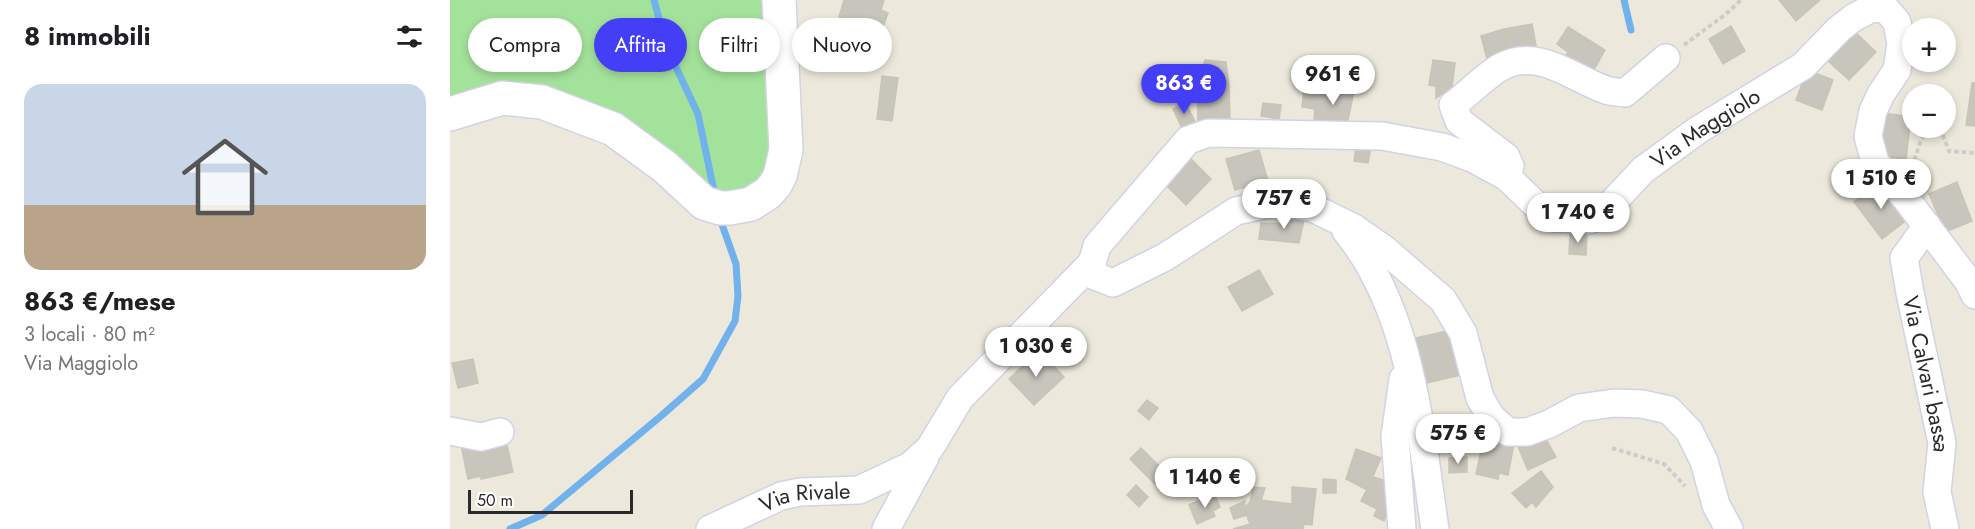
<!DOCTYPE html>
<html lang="it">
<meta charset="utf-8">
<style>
:root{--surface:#fff;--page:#f2f2f2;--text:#202124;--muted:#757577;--line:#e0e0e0;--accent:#443ff6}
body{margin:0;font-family:Jost,sans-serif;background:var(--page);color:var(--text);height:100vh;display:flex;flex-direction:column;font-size:22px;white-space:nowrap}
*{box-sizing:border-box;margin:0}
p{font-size:20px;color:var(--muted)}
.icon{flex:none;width:33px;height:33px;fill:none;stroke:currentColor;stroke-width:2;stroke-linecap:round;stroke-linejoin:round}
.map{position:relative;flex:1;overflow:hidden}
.drawer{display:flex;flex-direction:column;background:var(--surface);width:450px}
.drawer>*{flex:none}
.hud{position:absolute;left:18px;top:18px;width:570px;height:54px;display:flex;gap:12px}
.fabs{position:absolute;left:1452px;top:18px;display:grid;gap:12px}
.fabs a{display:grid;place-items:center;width:54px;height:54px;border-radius:50%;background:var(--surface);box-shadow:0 3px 9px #0003;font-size:30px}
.scale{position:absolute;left:18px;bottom:15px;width:165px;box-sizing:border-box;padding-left:6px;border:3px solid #2a2a2a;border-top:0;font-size:16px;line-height:21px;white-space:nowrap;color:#2a2a2a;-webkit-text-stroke:4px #fff;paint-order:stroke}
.price{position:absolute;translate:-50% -51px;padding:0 14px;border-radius:21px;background:#fff;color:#222;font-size:20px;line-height:39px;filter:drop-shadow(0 2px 3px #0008)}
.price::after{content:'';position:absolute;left:50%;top:36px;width:18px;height:14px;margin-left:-9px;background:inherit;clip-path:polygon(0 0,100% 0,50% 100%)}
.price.on{background:var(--accent);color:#fff}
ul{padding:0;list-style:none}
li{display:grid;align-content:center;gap:12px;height:318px;padding:0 24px}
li+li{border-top:2px solid var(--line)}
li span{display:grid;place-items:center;height:186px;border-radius:18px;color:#555}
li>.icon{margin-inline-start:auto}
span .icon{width:108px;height:108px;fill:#fffc;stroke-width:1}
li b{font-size:26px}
h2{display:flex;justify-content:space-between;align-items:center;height:72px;padding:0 24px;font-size:26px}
.pill{padding:0 21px;border-radius:27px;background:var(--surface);box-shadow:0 3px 9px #0003;font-size:21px;line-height:54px}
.pill.on{background:var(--accent);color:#fff}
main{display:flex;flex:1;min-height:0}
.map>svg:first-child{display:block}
.green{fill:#a3e29a}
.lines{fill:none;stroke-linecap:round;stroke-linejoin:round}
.stream{stroke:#71b1ec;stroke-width:7}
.building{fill:#c7c5bc;stroke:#c7c5b6;stroke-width:1.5}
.minor-casing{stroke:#d2d2e3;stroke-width:30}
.secondary-casing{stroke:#d2d2e3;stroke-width:36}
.path{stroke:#ccc;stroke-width:4;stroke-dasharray:4.5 3;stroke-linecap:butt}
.minor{stroke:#fff;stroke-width:27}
.secondary{stroke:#fff;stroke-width:33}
.labels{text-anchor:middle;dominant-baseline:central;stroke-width:4.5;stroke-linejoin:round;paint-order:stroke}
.street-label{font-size:22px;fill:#2a2a2a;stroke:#fff}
</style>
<main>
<section class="drawer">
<h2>8 immobili<svg class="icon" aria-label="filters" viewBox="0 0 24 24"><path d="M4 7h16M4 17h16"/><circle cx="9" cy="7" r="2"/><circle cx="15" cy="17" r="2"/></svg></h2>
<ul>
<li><span style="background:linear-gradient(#c9d6e8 65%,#b9a48a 0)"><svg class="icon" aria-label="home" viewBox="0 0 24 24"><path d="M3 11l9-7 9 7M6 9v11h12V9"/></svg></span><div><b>863 €/mese</b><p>3 locali · 80 m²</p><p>Via Maggiolo</p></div></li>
</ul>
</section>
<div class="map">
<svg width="1525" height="529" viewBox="0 0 1525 529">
<rect width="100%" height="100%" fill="#ece9dc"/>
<path class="green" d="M0,0H314L323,135L314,180L294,196L263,191L170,118L0,102Z"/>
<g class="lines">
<path class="stream" d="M204,0L217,48L248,114L265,196
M1174,0L1181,30
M60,529L92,515L211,416L253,379L285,321L288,296L286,264L269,216"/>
</g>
<path class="building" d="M394,0H434L431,10L438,13L425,50L395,40L401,21L389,17Z
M1329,0H1370L1346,21Z
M1082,24L1087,51L1058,55L1054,29Z
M1281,26L1295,51L1273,64L1259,39Z
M1118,27L1155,50L1141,75L1115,57L1118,52L1107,44Z
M1054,29L1058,55L1037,59L1031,36Z
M1405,32L1426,52L1399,80L1378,61Z
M755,60L776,62L779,86L747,84Z
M983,60L1005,63L1002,87L986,98V86L979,85Z
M1357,70L1383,80L1372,110L1346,100Z
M432,76L448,78L442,121L427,119Z
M1522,83H1525V126L1516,125Z
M747,84L779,86L780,119L748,121Z
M854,88H866L864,109L852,107Z
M866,88L904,91L897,125L864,122Z
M735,103L745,121L732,128L723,109Z
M813,103L831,105L829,119L811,116Z
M1434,113L1461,117L1456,159L1429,156Z
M906,146L921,148L918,163L904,161Z
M809,150L818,181L785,190L776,159Z
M736,154L761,179L736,205L711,180Z
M1430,182L1458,219L1432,239L1404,202Z
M1507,182L1522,221L1495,232L1479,194Z
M841,212L855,215L849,243L809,239L811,223L837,224Z
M1120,233L1137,234L1136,255L1119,254Z
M809,270L823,294L792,311L778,287Z
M998,331L1001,344H1003L1011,375L972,384L963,344L966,343L965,338Z
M589,351L614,377L584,405L559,379Z
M23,359L28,383L8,388L2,363Z
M697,400L708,408L699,420L688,411Z
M1093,434L1106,457L1078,470L1068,447L1075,443L1078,447L1087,441Z
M55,436L63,472L31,479V476L18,479L11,445Z
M1034,437L1064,444L1058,475L1049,473L1048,479L1026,474Z
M691,448L716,473L705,484L680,459Z
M906,449L931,458L917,490L896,479Z
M1017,457V472L999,473V458Z
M1091,471L1103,487L1086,507L1082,502L1076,508L1062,493Z
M923,477L946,484L934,521L924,516L927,509L911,501Z
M873,479L886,480V493H873Z
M686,485L698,497L689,507L677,495Z
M803,487L815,488L811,500L803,499L800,503Z
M842,487L866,489L862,525L854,524L853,529H783L800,524L794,508L803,499L842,504Z
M764,494L770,507L763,511L765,516L747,524L739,505Z
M795,501L794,508L797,515L784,519L780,508Z"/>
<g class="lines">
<g class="minor-casing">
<g id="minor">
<path d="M1057,177L1060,166L1056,157L1009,121L1003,105C1018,94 1036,75 1051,67C1088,47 1122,78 1156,90C1162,92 1169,92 1175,93L1216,58"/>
<path id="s1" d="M1477,226L1454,258L1460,293L1492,443L1487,492L1495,529"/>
<path d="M896,231C962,312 970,429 985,529"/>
<path d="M0,431L31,437L50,432"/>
<path id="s2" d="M260,529L331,496L350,492L409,490L460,466L480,448L510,398L642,263"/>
<path d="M436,529L475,457"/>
<path d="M952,529L945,437L953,379"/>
<path id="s3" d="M1279,529L1266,505L1254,461L1239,431L1219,410L1192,404L1164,403L1129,408L1099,424L1077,432H1058L1041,417L1030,398L1013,333L993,300L934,249L904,228L863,208L828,202L786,211L715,257L663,283L645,276L642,263L647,246L738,140L758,133L932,136L992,147L1022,158L1057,177L1086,205L1105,218L1139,220L1150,216L1193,170L1248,130L1353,66L1389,29L1403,18L1420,9L1435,8L1447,22L1451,44L1447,70L1431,94L1423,111L1418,136L1425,162L1457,200L1518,281L1525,295"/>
</g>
</g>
<g class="secondary-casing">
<path id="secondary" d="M0,114L52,98L92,102L163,129L215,167L254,203L270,208H280L301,204L318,193L325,185L330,176L336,150L329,0"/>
</g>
<path class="path" d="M1234,45L1276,14L1291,0
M1490,128L1499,151L1525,153
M1462,167L1470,143L1478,128
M1162,448L1214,464L1235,486"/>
<use href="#minor" class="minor"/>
<use href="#secondary" class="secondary"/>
</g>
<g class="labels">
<g class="street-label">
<text stroke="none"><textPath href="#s3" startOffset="1600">Via Maggiolo</textPath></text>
<text stroke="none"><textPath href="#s1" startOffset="158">Via Calvari bassa</textPath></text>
<text stroke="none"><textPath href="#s2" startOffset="102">Via Rivale</textPath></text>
</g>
</g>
</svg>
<div class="fabs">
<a>+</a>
<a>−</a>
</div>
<div class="scale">50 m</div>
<b class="price" style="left:883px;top:106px">961 €</b>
<b class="price on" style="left:734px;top:115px">863 €</b>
<b class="price" style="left:1431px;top:210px">1 510 €</b>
<b class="price" style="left:834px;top:230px">757 €</b>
<b class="price" style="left:1128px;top:244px">1 740 €</b>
<b class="price" style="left:586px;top:378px">1 030 €</b>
<b class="price" style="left:1008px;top:465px">575 €</b>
<b class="price" style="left:755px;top:509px">1 140 €</b>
<div class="hud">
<a class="pill">Compra</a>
<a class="pill on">Affitta</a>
<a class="pill">Filtri</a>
<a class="pill">Nuovo</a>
</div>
</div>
</main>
